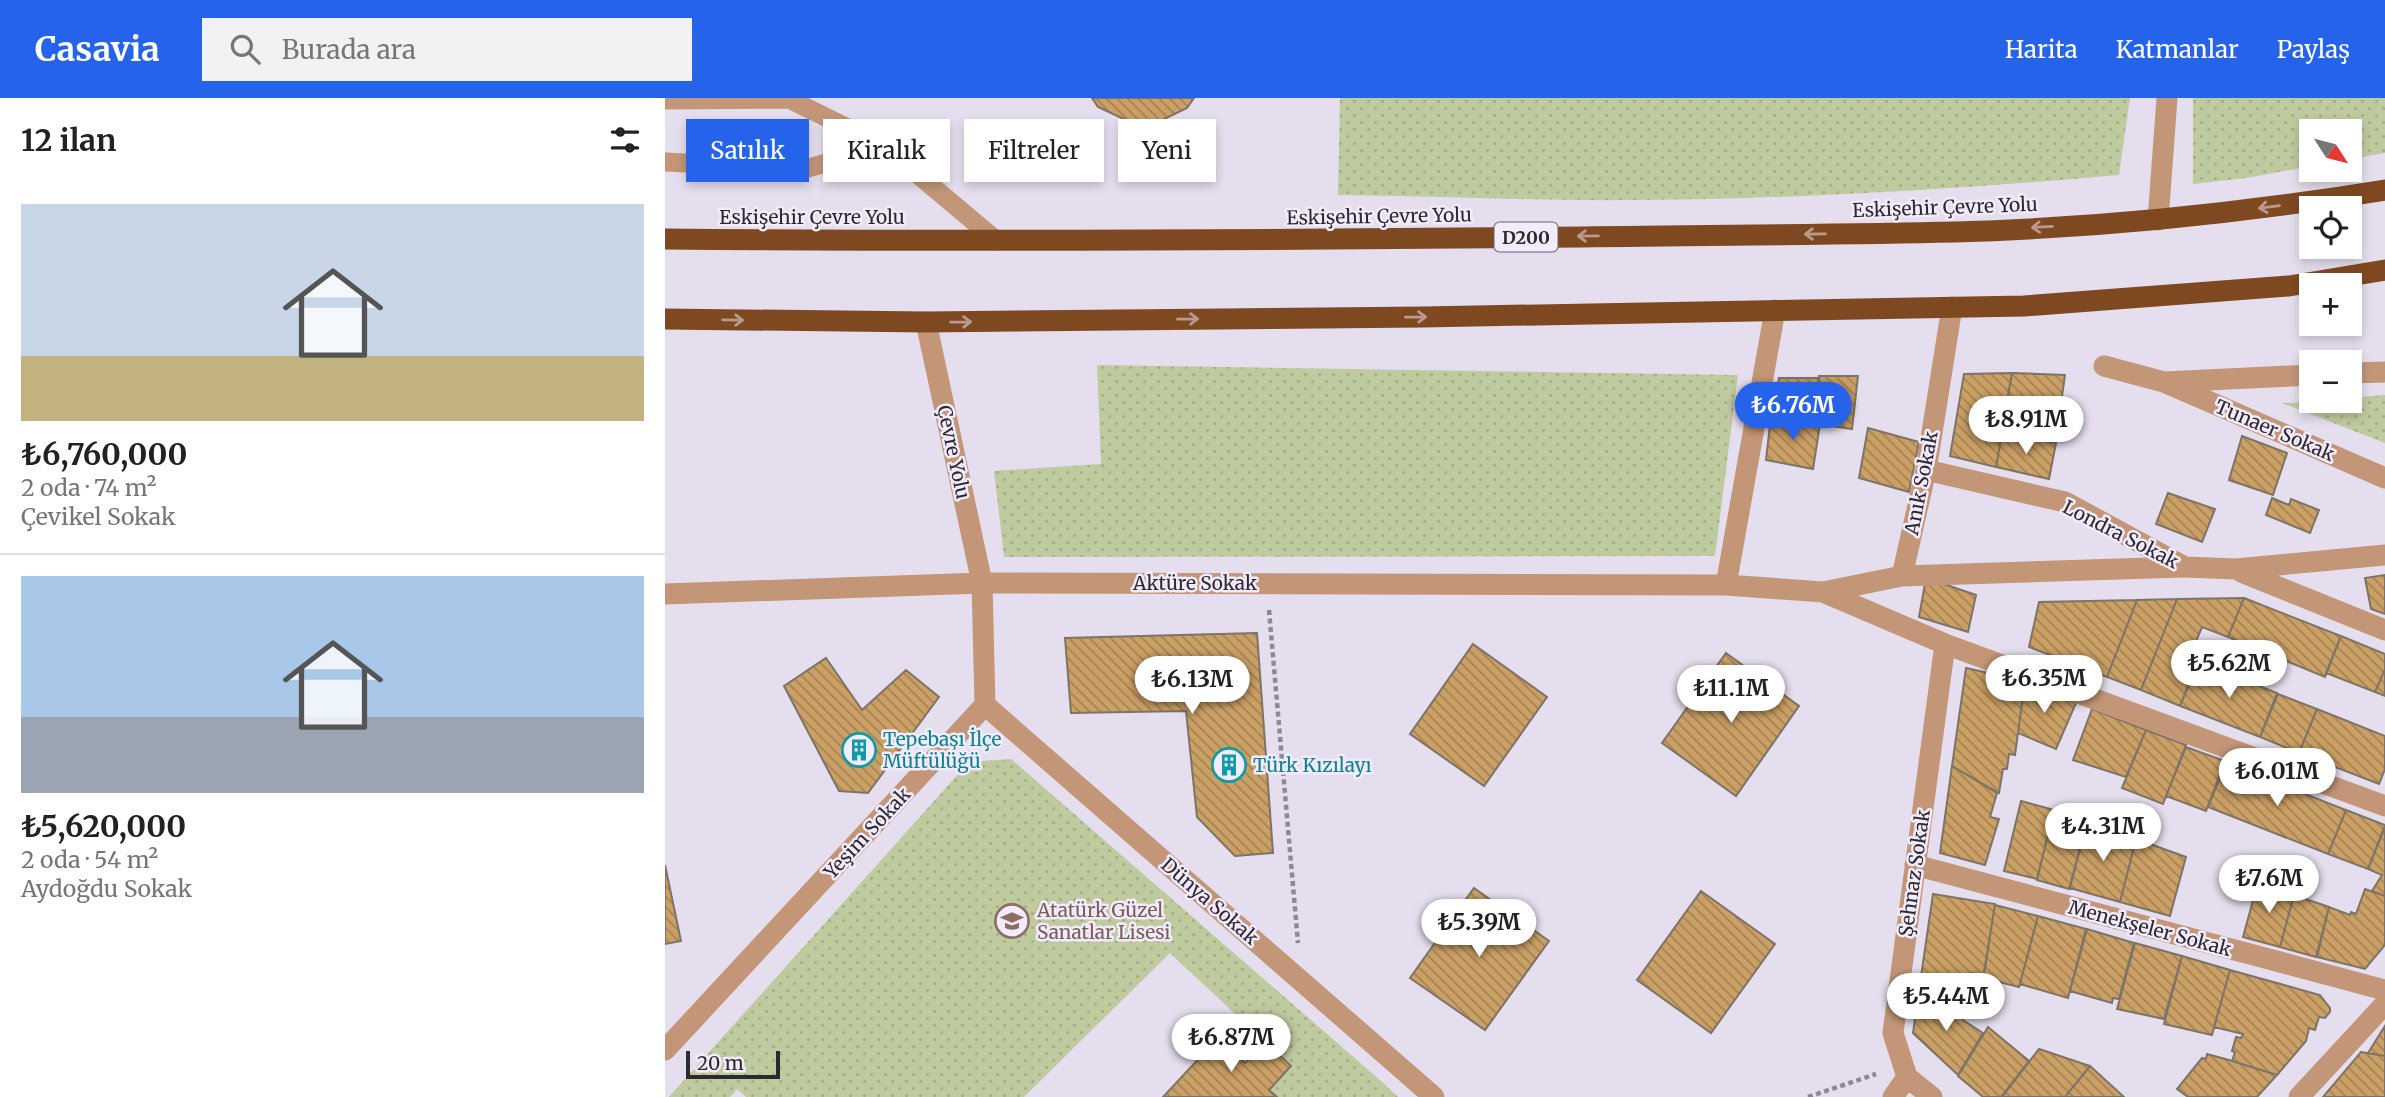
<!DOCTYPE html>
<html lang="tr">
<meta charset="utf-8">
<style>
:root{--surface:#fff;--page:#f2f2f2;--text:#222;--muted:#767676;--line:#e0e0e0;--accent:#2563eb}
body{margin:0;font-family:Merriweather,serif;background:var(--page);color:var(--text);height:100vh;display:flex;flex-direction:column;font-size:26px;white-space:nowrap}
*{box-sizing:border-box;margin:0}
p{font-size:23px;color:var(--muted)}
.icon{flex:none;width:38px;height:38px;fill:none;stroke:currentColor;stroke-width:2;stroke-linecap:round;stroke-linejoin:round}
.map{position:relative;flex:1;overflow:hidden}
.details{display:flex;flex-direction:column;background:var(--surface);width:665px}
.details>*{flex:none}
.top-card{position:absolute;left:21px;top:21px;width:665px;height:63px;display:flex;gap:14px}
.needle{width:46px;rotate:126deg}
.controls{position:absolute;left:1634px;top:21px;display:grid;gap:14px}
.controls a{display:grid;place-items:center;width:63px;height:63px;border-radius:0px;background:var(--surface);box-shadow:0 4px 10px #0003;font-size:35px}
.scale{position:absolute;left:21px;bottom:18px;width:94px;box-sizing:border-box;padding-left:7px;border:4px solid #2c292f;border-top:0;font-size:19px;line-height:24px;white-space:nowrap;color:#2c292f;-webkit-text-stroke:5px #f2ebfb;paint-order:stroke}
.price{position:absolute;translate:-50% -60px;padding:0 16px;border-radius:24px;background:#fff;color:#222;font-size:23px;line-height:46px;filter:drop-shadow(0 2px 4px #0008)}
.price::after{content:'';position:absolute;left:50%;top:42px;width:21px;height:16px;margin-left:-10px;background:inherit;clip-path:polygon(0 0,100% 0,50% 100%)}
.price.active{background:var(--accent);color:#fff}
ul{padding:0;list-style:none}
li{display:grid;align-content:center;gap:14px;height:371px;padding:0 21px}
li+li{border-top:2px solid var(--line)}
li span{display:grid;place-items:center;height:217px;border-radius:0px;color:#555}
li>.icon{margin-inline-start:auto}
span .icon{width:126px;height:126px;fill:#fffc;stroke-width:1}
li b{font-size:30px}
h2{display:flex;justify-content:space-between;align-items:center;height:84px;padding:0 21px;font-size:30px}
.tag{padding:0 24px;border-radius:0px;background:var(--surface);box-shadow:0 4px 10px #0003;font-size:24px;line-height:63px}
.tag.active{background:var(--accent);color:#fff}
header{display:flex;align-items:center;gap:42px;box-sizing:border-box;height:98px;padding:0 35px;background:var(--accent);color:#fff}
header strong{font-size:33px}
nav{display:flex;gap:38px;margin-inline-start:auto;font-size:24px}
.search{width:490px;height:63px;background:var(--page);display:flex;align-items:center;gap:18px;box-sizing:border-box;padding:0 24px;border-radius:0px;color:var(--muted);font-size:26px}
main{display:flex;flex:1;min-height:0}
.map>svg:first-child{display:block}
.grass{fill:url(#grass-dots)}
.building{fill:url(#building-back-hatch);stroke:#7d7366;stroke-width:2}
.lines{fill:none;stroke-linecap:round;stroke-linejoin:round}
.path{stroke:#8d8893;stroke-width:4.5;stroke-dasharray:5 3.5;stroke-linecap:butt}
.lane{stroke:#c39678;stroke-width:19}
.street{stroke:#c39678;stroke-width:21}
.highway{stroke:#7e4920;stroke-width:21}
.oneway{stroke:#b89a8e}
.labels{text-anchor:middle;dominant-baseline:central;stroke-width:5;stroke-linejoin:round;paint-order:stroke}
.shield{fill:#f2ebfb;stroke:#67636c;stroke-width:2}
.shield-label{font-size:18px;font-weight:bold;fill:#2c292f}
.street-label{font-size:19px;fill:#2c292f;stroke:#f2ebfb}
.culture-label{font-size:19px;fill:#0d838f;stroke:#f2ebfb;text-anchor:start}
.education-label{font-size:19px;fill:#785e54;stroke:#f2ebfb;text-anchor:start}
</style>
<header>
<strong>Casavia</strong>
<div class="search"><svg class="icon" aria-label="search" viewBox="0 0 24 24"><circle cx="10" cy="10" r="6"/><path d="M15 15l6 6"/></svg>Burada ara</div>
<nav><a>Harita</a><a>Katmanlar</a><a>Paylaş</a></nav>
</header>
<main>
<section class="details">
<h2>12 ilan<svg class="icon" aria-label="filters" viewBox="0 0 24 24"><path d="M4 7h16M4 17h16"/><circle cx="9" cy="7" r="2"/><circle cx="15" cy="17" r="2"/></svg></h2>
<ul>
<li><span style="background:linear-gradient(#c9d6e8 70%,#c2b280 0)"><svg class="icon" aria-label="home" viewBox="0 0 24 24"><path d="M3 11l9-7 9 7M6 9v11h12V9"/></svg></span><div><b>₺6,760,000</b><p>2 oda · 74 m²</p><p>Çevikel Sokak</p></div></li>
<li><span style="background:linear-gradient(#a9c7e8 65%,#9aa5b1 0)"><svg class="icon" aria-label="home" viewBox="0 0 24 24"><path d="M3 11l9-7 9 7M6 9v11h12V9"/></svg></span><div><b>₺5,620,000</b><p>2 oda · 54 m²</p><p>Aydoğdu Sokak</p></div></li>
</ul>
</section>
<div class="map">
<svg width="1720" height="999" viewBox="0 0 1720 999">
<defs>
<pattern id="grass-dots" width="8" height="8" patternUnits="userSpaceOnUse" patternTransform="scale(1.75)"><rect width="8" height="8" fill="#c0ca9f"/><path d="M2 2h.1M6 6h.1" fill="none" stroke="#a5ae89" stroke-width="1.8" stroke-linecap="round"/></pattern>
<pattern id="building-back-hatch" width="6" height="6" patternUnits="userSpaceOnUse" patternTransform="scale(1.75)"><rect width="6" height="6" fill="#cba065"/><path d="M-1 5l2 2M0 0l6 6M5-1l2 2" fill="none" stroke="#a58254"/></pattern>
</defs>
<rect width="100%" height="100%" fill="#e5deee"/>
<path class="grass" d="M675,0H1465L1454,77C1294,91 1132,101 971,102C871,103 772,98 673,97Z
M1528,0H1720V55L1685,61V33H1647V68L1581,80L1528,86Z
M432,267L1073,277L1050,458L339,459L329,373L436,366Z
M1720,297V345L1617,305L1685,303V300Z
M346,661L716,983L733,999H612L604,992L626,968L505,855L359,999H81L72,991L65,999H4L304,664Z"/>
<path class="building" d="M427,0H529L522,10L491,25L465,24L433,9Z
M1347,275L1400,277L1394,320L1340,313Z
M1347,275L1331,369L1285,358L1299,276Z
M1154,278H1193L1187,331L1153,326L1157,299L1152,298Z
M1114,280H1154L1149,326L1108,318Z
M1106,318L1155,326L1148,371L1101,362Z
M1203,330L1254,344L1244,394L1194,380Z
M1337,336L1391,345L1384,381L1331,369Z
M1577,338L1622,355L1608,397L1564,382Z
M1503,395L1550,411L1537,444L1491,426Z
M1607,400L1624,407L1626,401L1654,412L1645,435L1601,417Z
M1720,477V516L1706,511L1700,480Z
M1261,480L1311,497L1303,534L1254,519Z
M1579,500L1676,538L1660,579L1563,539Z
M1579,500L1563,539L1537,529L1524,560L1533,564L1515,608L1476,592L1512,501Z
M1512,501L1476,592L1442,579L1472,502Z
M1472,502L1442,579L1364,549L1374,504Z
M592,535L608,755L570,758L532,719L521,613L406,615L400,540Z
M1676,538L1720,556V571L1710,594L1661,575Z
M808,546L882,599L819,688L745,636Z
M1061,555L1134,608L1071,698L997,645Z
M161,560L197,612L241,572L274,599L203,695L174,693L119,588Z
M1533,564L1612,595L1595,639L1515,608Z
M1301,570L1360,583L1350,657L1344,656L1342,671H1338L1334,695L1287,668Z
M1720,571V598L1710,594Z
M1360,583L1411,605L1391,651L1353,635Z
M1613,596L1652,611L1634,655L1595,639Z
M1427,611L1481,632L1461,679L1408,662Z
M1652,611L1720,638V671L1714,686L1634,655Z
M1481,632L1521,647L1498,706L1457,690Z
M1521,649L1560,663L1541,713L1501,698Z
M1561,665L1681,712L1663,756L1543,709Z
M1287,668L1332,695L1325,719L1334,721L1320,767L1275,755Z
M1356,703L1389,712L1372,781L1339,773Z
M1389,712L1422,724L1404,791L1372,782Z
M1681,712L1720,727L1703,771L1663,756Z
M1422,724L1471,741L1455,804L1405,790Z
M1720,729V798L1707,793L1717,777L1703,771Z
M1471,741L1521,759L1505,818L1455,804Z
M0,767L16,843L0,846Z
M1593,784L1629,797L1615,849L1578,839Z
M809,790L884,843L820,932L745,880Z
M1700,791L1720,798V847L1700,871L1652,859L1664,809L1685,817L1686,814L1691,816Z
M1036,793L1110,846L1046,935L972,882Z
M1268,796L1330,806L1319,877L1307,875L1299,912L1253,899Z
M1629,797L1664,809L1651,859L1615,849Z
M1330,807L1373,818L1354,889L1318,880Z
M1373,818L1421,831L1403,900L1355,886Z
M1422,831L1469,845L1454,901L1448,900L1447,905L1405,893Z
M1470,845L1517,858L1499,921L1452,911Z
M1517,858L1565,872L1547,937L1499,926Z
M1565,872L1655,897L1665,910V914L1660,920L1654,919L1650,932L1644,930L1641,943L1612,977L1564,962L1567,963L1570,954L1567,953L1571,939L1576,940L1578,936L1549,929Z
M1253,899L1299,913L1298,922L1318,935L1293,977L1248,935Z
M1720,928V958L1703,955Z
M1323,929L1364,963L1336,999H1318L1293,978Z
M553,940L580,965L600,943L626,968L604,992L612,999H498Z
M1374,951L1425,968L1400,999H1337Z
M1696,954L1720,958V999H1658Z
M1542,956L1564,962L1612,977L1592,999H1523L1512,991L1537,960L1541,961Z
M1425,968L1459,999H1400Z"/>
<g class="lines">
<path class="path" d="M604,512L633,845
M1143,999L1211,976"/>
<path class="lane" d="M0,2L124,1L219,48L332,143
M0,64L140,71L219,48"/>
<path class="street" d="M1493,122L1502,0
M1439,268L1499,284L1647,277
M1685,275L1720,274
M1499,284L1720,380
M1261,372L1400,404L1520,469L1571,471L1720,457
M1576,474L1720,532
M1237,478L1261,372L1287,209
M1061,487L1110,212
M1158,494L1237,478L1518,469
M0,496L317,485L1061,487L1158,494L1280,546L1720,708
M320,607L769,999
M1250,767L1720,892
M0,952L320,607L317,485L261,224
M1242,979L1267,999
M1228,999L1242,979L1228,935L1280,546
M1634,999L1720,906"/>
<path class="highway" d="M0,141C306,144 612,142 917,139C1041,137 1166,137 1290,134C1434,130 1578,115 1720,92
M0,221L261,224L758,219L1359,208L1624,188L1720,172"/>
</g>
<defs><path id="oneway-shaft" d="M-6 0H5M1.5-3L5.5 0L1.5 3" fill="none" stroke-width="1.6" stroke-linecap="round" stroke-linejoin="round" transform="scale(1.75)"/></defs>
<g class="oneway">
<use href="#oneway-shaft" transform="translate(1604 109) rotate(173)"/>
<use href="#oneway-shaft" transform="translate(1377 129) rotate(177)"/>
<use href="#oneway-shaft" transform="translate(1150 136) rotate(179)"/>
<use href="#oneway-shaft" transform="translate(923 138) rotate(179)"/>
<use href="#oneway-shaft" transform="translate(751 219) rotate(-1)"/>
<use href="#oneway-shaft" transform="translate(523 221) rotate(-1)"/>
<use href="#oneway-shaft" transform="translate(68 222) rotate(1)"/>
<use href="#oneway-shaft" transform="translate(296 224) rotate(-1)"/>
</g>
<defs>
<g id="building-ring" transform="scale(1.75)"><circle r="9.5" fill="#f2ebfb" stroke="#0f9aa8" stroke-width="1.5"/><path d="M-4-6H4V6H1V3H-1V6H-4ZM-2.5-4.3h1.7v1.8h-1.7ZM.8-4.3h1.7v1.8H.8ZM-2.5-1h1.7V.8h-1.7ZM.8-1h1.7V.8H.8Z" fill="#0f9aa8"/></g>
<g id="school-ring" transform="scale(1.75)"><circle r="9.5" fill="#f2ebfb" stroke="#8d6e63" stroke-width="1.5"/><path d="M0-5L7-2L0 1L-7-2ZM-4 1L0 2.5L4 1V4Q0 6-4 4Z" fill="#8d6e63"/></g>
</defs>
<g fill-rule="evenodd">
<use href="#building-ring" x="194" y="652"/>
<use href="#building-ring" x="564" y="667"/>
<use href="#school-ring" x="347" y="823"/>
</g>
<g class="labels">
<rect class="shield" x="829.5" y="124.5" width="63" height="29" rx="5"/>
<g class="shield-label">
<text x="861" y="139">D200</text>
</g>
<g class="street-label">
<text transform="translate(1280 109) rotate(-2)">Eskişehir Çevre Yolu</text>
<text transform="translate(714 118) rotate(-1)">Eskişehir Çevre Yolu</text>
<text x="147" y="119">Eskişehir Çevre Yolu</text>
<text transform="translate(1610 332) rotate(23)">Tunaer Sokak</text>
<text transform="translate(289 354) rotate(78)">Çevre Yolu</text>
<text transform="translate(1256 385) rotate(-79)">Anık Sokak</text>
<text transform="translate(1456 436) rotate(27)">Londra Sokak</text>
<text x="530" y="485">Aktüre Sokak</text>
<text transform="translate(202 735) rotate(-47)">Yeşim Sokak</text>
<text transform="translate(1249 775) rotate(-82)">Şehnaz Sokak</text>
<text transform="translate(545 803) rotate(41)">Dünya Sokak</text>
<text transform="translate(1485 830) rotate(15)">Menekşeler Sokak</text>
</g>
<g class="culture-label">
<text x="218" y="641">Tepebaşı İlçe<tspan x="218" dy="22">Müftülüğü</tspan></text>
<text x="588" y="667">Türk Kızılayı</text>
</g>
<g class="education-label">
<text x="372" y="812">Atatürk Güzel<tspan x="372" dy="22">Sanatlar Lisesi</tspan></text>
</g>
</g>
</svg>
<div class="controls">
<a><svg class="needle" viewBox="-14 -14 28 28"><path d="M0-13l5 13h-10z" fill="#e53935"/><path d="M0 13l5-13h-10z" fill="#767676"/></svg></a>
<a><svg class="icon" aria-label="locate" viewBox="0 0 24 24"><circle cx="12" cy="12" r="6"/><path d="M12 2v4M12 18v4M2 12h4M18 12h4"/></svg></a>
<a>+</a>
<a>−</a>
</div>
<div class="scale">20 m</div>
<b class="price active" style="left:1128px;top:344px">₺6.76M</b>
<b class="price" style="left:1361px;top:358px">₺8.91M</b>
<b class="price" style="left:1564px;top:602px">₺5.62M</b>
<b class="price" style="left:1379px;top:617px">₺6.35M</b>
<b class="price" style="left:527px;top:618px">₺6.13M</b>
<b class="price" style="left:1066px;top:627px">₺11.1M</b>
<b class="price" style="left:1612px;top:710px">₺6.01M</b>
<b class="price" style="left:1438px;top:765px">₺4.31M</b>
<b class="price" style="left:1604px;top:817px">₺7.6M</b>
<b class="price" style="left:814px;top:861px">₺5.39M</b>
<b class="price" style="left:1281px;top:935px">₺5.44M</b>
<b class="price" style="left:566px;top:976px">₺6.87M</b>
<div class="top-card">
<a class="tag active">Satılık</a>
<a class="tag">Kiralık</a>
<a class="tag">Filtreler</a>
<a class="tag">Yeni</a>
</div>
</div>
</main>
